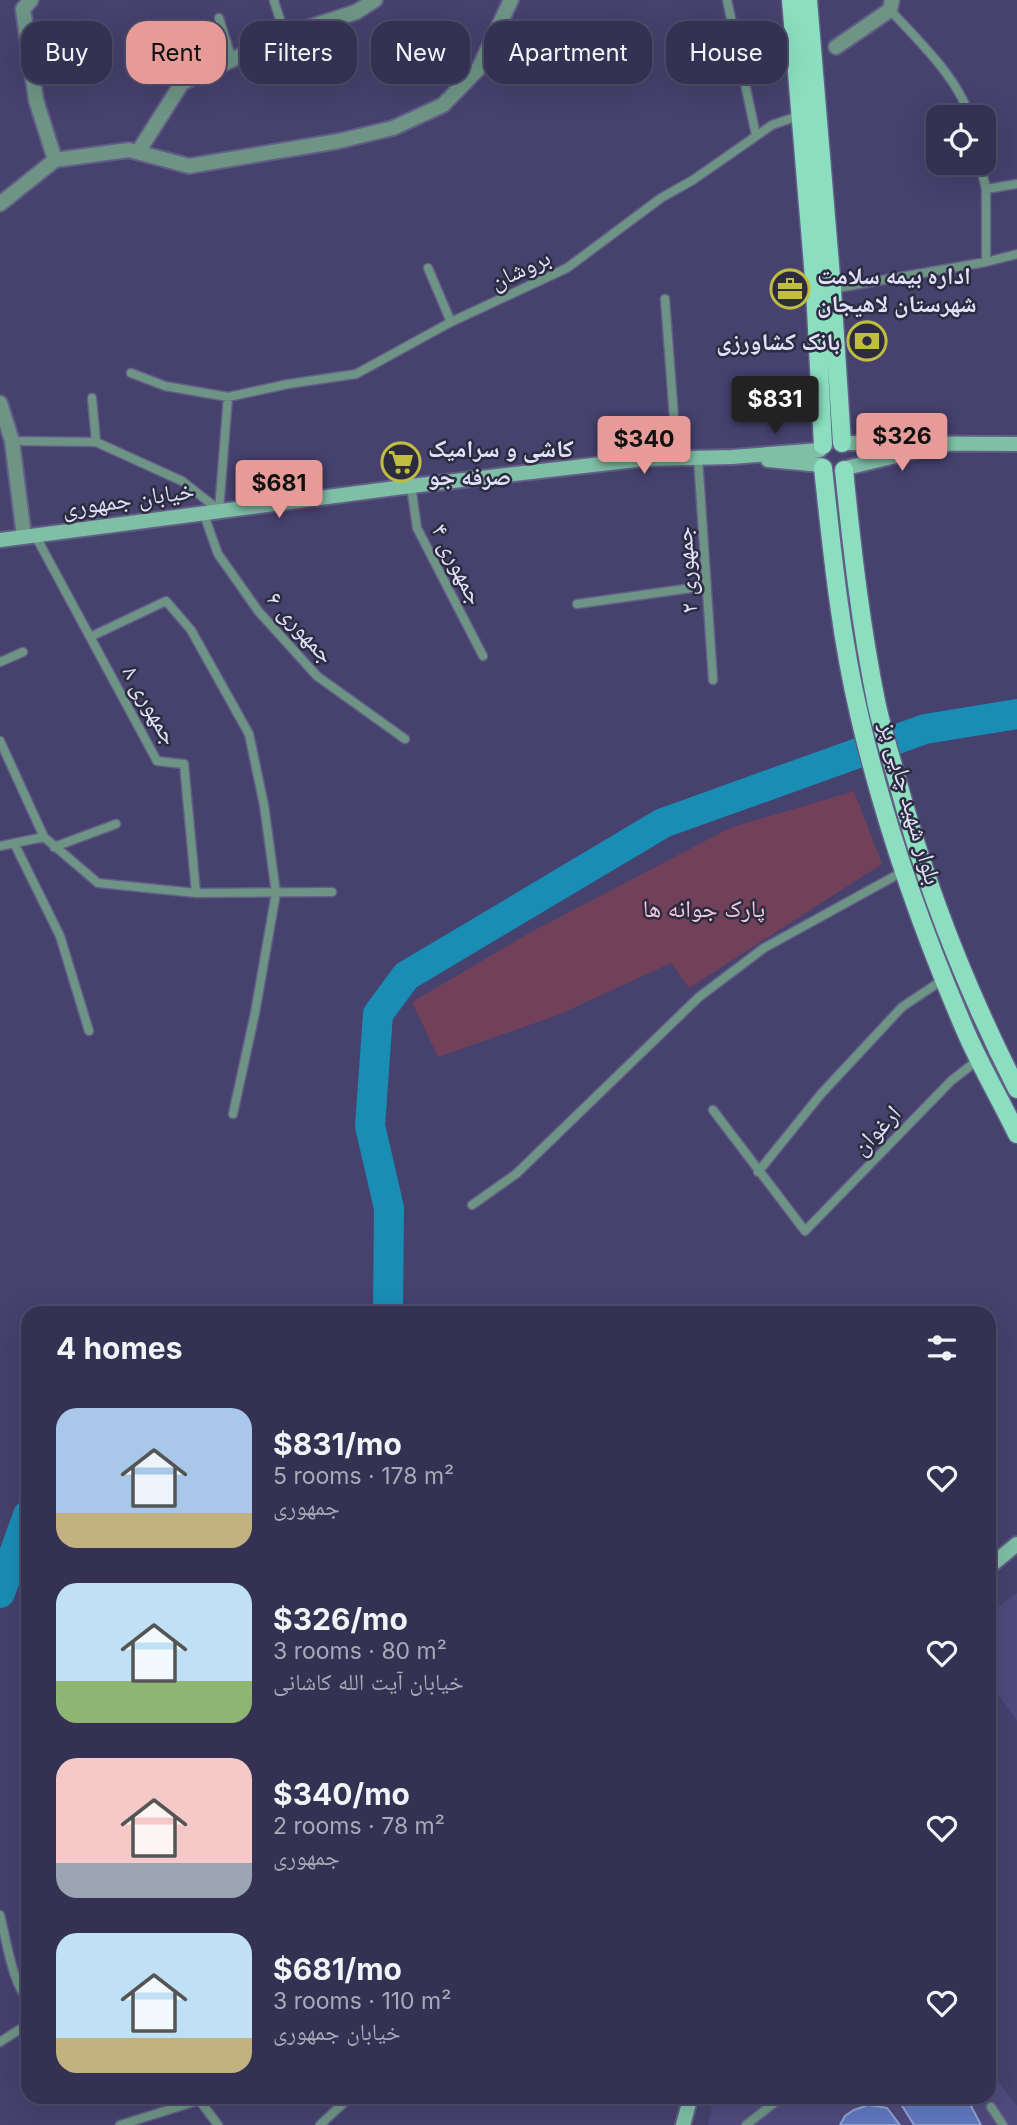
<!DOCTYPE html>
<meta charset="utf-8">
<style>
:root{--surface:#343152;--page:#3c3959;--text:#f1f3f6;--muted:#a9a9b8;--line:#4e4c69;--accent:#e69b98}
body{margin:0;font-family:Inter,"Noto Naskh Arabic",sans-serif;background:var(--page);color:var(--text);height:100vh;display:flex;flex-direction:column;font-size:26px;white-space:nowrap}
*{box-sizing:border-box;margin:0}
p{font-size:23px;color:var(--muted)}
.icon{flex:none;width:38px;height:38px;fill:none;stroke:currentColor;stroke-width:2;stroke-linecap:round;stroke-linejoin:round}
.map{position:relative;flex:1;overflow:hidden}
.side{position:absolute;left:21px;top:1306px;width:975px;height:798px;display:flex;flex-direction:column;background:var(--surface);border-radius:21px;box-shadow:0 7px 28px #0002,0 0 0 2px var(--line)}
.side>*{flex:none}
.banner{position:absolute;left:21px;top:21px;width:976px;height:63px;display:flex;gap:14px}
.tools{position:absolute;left:926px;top:105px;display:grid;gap:14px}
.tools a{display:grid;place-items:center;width:70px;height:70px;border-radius:14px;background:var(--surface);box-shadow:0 7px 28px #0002,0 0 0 2px var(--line);font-size:35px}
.price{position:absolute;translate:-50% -60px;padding:0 16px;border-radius:7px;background:var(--accent);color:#111;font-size:23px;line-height:46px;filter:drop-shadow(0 2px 4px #0008)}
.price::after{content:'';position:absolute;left:50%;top:42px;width:21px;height:16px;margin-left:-10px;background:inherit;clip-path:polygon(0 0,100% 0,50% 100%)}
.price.active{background:#222;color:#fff}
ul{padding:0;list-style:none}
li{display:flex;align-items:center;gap:21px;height:175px;padding:0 35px}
li span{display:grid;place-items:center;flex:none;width:196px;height:140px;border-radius:21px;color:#555}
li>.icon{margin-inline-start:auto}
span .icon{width:84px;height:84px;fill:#fffc;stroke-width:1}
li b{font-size:30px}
h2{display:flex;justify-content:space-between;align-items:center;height:84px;padding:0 35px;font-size:30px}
.pill{padding:0 24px;border-radius:21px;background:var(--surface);box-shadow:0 7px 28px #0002,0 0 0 2px var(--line);font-size:24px;line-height:63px}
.pill.active{background:var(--accent);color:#111}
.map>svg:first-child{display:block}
.built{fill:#504a7d}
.green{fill:#71415a}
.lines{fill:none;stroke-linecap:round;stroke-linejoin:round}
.river{stroke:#1a8db5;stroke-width:30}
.building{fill:#6079bf;stroke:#90a3d2;stroke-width:2}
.lane-casing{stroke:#625e87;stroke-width:11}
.street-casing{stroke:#625e87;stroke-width:18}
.secondary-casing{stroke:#625e87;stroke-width:18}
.primary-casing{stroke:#625e87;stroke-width:21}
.lane{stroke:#6d9485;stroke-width:8}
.street{stroke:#6d9485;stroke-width:14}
.secondary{stroke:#7ebfa6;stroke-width:14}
.primary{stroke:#8bdfc0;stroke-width:18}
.labels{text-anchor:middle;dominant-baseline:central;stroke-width:5;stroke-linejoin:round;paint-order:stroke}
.street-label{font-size:24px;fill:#e2e1fb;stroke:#2d2b3f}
.poi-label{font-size:24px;font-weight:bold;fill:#e2e1fb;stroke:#2d2b3f;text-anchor:start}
.park-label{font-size:24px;fill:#f5c9de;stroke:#2d2b3f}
</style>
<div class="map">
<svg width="1017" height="2125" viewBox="0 0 1017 2125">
<rect width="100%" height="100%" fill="#46416d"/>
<path class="built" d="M1017,1593V1721L989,1681V1614Z
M989,2070L1017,2106V2125H708L714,2097L989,2096Z"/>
<path class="green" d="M854,791L882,864L689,988L671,963L558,1015L438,1057L412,1002L531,932L730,828Z"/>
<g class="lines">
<path class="river" d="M388,1312L389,1208L370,1126L378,1014L406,976L663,823L925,729L1017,714
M0,1593L28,1515"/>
</g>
<path class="building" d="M896,2096H980L982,2100L971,2106L981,2125H914Z
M868,2105L887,2108L900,2125H840L845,2116L854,2110Z"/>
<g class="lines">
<g class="lane-casing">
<path id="lane" d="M727,0L756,135
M274,1L285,35
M890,10C915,37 961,81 969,117
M219,18L232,60
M980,163L986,189L1017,184
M986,262V189
M428,268L451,322
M831,289L986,262L1017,254
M665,299L677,458
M131,373L165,386L228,397L288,384L356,374L451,322L567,268L661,198L693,180L772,125L801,115
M92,398L96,442
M12,441L96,442L182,481L219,510
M698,458L713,680
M411,486L417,528L483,656
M219,510L228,397
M203,512L218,554L259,612L317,676L405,739
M35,535L157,761L184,764L196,893
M577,604L706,586
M90,637L166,601L191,630L249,734L264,805L276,893L255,1013L233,1114
M0,662L23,652
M0,741L44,837L98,883L196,893L332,892
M14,843L60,936L89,1031
M0,846L44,837
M54,847L116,824
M713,1110L805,1231L951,1081L979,1059
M758,1172L821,1094L902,1007L944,979
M472,1205L516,1174L699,997L764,948L904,871
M0,1915C5,1933 13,1988 28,1998
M0,2042L28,2024
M197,2097L218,2125
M991,2107L1003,2125
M120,2125L200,2100
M320,2125L351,2096
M746,2125L783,2096"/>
</g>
<g class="street-casing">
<path id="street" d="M31,0L23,9L36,100L55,160
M836,47L890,10L892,0
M138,152L182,83L285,35L356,12L375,0
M0,204L55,160L129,150L189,166L339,141L393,128L443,105L479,68L511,0
M0,403L12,441L24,536"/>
</g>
<g class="secondary-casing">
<path id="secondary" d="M842,443L1017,444
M768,460L821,465
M846,468L929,448
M0,540L411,486L645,459L732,457L820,450
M989,1567L1017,1544
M683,2125L691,2096"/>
</g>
<g class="primary-casing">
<path id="primary" d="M791,0L815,290L823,445
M808,0L832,289L842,443
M823,468C832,550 840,633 859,714C884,822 921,928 965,1030C980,1065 1000,1099 1017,1134
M844,470C852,549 861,628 877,706C883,732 891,758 898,783C927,890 967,991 1017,1089"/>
</g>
<use href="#lane" class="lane"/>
<use href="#street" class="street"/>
<use href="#secondary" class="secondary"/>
<use href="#primary" class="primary"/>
</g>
<defs>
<g id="office-ring" transform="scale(2.0125)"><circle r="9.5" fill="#2d2b3f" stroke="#c0be40" stroke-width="1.5"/><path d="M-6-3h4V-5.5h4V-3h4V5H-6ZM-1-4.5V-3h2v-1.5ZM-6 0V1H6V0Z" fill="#c0be40"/></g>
<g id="bank-ring" transform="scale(2.0125)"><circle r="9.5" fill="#2d2b3f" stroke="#c0be40" stroke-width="1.5"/><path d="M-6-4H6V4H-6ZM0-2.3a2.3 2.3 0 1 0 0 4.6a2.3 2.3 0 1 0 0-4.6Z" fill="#c0be40"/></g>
<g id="supermarket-ring" transform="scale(2.0125)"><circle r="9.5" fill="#2d2b3f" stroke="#c0be40" stroke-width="1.5"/><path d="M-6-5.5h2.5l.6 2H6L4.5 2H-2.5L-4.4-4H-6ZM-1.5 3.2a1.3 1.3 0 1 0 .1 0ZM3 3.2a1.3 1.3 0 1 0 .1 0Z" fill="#c0be40"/></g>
</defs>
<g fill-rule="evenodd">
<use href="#office-ring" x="790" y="289"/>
<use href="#bank-ring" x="867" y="341"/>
<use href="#supermarket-ring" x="401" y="462"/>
</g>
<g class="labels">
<g class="street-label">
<text transform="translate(520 269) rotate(-25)">بروشان</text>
<text transform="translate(128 499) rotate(-8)">خیابان جمهوری</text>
<text transform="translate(458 564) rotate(63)">جمهوری ۴</text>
<text transform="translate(686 570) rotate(-94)">جمهوری ۲</text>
<text transform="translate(301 627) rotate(48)">جمهوری ۶</text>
<text transform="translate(151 705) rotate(60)">جمهوری ۸</text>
<text transform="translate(911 803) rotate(74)">بلوار شهید چایی پز</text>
<text transform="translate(876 1130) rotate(-46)">ارغوان</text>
</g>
<g class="poi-label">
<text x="817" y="275">اداره بیمه سلامت<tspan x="817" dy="28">شهرستان لاهیجان</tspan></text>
<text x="840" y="341" text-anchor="end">بانک کشاورزی</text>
<text x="428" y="448">کاشی و سرامیک<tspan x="428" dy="28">صرفه جو</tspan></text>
</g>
<g class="park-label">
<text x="704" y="908">پارک جوانه ها</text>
</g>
</g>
</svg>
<div class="tools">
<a><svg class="icon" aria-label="locate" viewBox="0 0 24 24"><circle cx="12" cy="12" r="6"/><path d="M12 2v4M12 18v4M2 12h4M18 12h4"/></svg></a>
</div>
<b class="price active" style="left:775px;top:436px">$831</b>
<b class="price" style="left:902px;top:473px">$326</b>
<b class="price" style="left:644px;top:476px">$340</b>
<b class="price" style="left:279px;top:520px">$681</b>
<div class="banner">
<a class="pill">Buy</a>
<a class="pill active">Rent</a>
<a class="pill">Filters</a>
<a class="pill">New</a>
<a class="pill">Apartment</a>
<a class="pill">House</a>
</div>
<section class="side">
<h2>4 homes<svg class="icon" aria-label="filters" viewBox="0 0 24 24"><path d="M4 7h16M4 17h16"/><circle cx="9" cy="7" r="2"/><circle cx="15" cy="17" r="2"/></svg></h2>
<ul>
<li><span style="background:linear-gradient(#a9c7e8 75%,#c2b280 0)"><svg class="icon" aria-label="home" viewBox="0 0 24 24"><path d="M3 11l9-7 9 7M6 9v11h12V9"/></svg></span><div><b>$831/mo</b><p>5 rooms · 178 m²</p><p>جمهوری</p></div><svg class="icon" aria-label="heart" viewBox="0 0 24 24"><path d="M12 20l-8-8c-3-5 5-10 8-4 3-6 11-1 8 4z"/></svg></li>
<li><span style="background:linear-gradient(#bfe0f5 70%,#8fb573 0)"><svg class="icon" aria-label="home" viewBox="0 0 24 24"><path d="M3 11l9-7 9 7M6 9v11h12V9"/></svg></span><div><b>$326/mo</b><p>3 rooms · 80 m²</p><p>خیابان آیت الله کاشانی</p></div><svg class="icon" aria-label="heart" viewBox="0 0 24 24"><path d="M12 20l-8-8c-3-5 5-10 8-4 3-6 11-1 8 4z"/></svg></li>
<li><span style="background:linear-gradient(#f6c9c9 75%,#9aa5b1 0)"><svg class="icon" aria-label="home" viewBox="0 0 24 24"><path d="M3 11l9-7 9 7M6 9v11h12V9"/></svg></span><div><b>$340/mo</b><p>2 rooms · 78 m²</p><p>جمهوری</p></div><svg class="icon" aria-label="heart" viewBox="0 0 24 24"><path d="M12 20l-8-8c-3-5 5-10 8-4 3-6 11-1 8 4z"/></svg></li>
<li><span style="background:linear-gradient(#bfe0f5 75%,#c2b280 0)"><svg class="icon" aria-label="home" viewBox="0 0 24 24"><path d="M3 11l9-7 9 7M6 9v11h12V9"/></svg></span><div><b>$681/mo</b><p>3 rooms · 110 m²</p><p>خیابان جمهوری</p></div><svg class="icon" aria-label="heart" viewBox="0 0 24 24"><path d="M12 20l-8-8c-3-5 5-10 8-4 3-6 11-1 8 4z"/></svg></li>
</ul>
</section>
</div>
